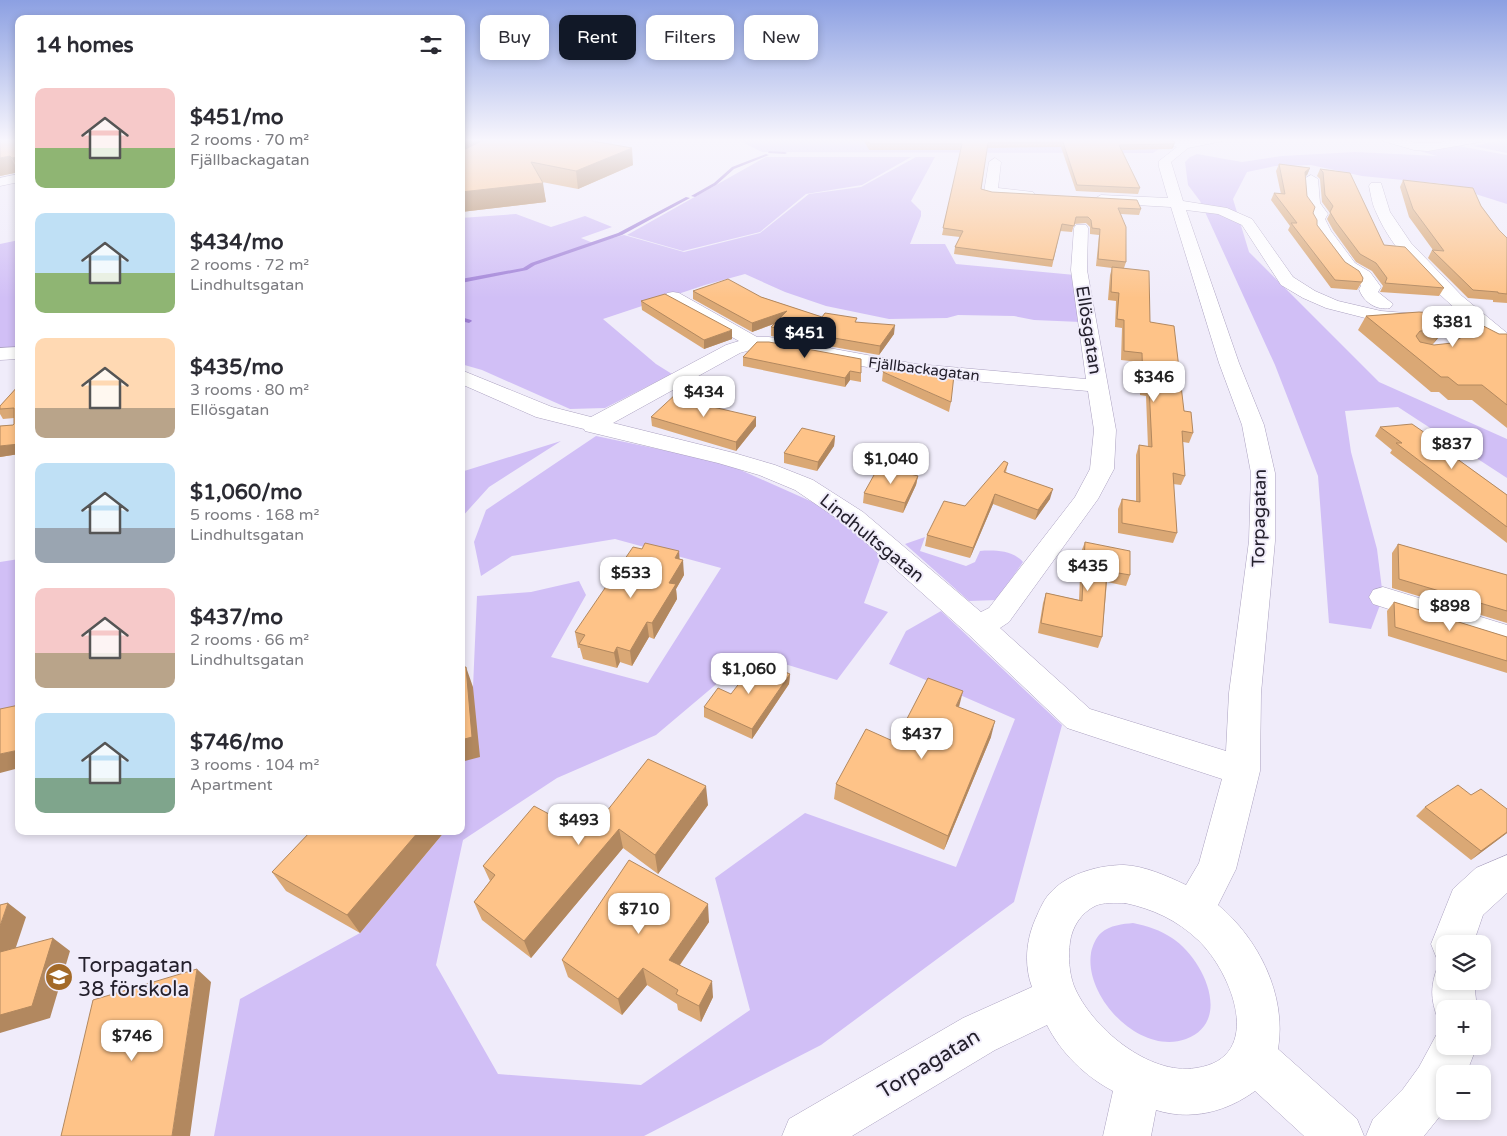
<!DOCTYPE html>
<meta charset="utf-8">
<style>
:root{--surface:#fff;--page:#f2f2f3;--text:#2b2b33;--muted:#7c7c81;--accent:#111827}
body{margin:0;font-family:"Varela Round",sans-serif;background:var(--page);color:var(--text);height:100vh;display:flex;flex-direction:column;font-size:19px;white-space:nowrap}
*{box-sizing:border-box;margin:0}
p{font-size:16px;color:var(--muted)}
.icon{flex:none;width:28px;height:28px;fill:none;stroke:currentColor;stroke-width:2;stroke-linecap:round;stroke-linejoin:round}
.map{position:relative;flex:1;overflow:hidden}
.side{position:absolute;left:15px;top:15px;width:450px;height:820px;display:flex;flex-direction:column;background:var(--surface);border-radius:10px;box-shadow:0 2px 8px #0003}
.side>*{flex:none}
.hud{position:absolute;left:480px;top:15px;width:475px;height:45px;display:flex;gap:10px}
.controls{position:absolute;left:1436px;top:935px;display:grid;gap:10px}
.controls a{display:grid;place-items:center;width:55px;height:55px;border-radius:10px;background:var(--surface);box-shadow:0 2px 8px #0003;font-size:25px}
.price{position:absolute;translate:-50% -42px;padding:0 11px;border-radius:10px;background:#fff;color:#222;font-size:16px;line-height:32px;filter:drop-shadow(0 1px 2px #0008)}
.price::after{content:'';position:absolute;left:50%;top:30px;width:15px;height:11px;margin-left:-8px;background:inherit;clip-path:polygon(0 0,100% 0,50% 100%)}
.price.active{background:var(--accent);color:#fff}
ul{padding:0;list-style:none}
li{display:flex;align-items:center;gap:15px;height:125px;padding:0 20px}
li span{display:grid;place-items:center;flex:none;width:140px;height:100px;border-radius:10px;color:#555}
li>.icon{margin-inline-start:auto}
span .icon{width:60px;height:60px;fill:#fffc;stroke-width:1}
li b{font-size:21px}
h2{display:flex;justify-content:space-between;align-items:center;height:60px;padding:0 20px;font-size:21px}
.tag{padding:0 18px;border-radius:10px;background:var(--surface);box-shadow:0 2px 8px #0003;font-size:18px;line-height:45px}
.tag.active{background:var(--accent);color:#fff}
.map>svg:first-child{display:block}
.green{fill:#d1bff6}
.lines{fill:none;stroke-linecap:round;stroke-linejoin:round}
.stream{fill:#a283d8;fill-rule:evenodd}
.minor-casing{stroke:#aba1c0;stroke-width:1}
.minor{fill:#fff;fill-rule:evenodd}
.wall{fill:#daa875;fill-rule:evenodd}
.shaded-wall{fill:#b2885f}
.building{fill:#fec388;stroke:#b2885f;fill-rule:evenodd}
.labels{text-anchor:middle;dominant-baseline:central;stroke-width:4;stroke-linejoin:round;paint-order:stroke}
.far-street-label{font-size:15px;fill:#24202c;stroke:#f0ecfa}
.street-label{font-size:18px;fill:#24202c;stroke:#f0ecfa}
.near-poi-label{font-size:21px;fill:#24202c;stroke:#f0ecfa;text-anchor:start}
.near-street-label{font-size:21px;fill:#24202c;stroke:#f0ecfa}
</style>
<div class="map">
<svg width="1507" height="1136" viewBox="0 0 1507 1136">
<rect width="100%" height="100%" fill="#f0ecfa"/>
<path class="green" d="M736,139H1148L1159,149L1153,153L762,152Z
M1507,139V153L1473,146Z
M1453,145L1507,155V204L1444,184L1362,176L1311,165L1275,166L1247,172L1233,199L1249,252L1379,382L1507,439V478L1398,407L1345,411L1351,452L1377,549L1383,597L1371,629L1329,623L1318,476L1275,365L1200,201L1188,185L1185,162L1190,157L1197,154L1242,162L1282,156L1355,152L1437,156L1406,147Z
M766,157H911L862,185L806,194L760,232L683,251L627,235Z
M916,157H935L911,201L921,211V216L910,244H945L956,264L1075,275L1081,322L1034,320L1014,316L958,315L947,318L889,319L826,306L785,292L745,274L705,285L603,319L656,364L672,374L605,408L570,409L482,370L461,364V218L516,214L551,227L585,216L612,227L581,238L593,243L624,235L684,252L760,233L809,194L861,187Z
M19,240V347L0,348V244Z
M596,436L725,463L826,508L881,556L864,603L888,612L837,680L752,654L656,735L557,778L463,840L436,965L498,1074L641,1085L750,1010L715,878L805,813L956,867L1015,719L889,664L906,631L941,611L1062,725L1014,902L821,1045L644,1136H214L240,999L360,933L445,831H461V762L473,687L477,596L531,592L579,581L586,595L551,657L648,683L721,568L615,539L512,556L481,576L474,542L486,510Z
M561,441L489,487L461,518V472Z
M925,537L920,551L966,566L975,562L980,551C993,550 1013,550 1023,562L997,600L969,601L905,544Z
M19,559V713L0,717V562Z
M1133,923C1148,926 1160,930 1172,938C1202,957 1234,1021 1186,1039C1140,1056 1084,997 1091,953C1092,947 1096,937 1101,933C1110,925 1123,924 1133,923Z"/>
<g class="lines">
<path class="stream" d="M769,151L785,152L787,153L785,154L768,153Z
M766,154L769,155L734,169L716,185L695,197L691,196L714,183L732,167Z
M686,197L690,198L622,235L535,265L527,270L461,283V279L523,268L531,263L618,233Z
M461,317L471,320L472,321L469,323L461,321Z"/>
<g class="minor-casing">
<path id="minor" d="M1161,139H1174L1184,141L1201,139H1225L1223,141L1188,148L1171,162L1183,201L1227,208L1252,219L1293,277L1315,291L1338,301L1381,311L1466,318C1432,288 1394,254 1376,212C1372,204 1371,195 1369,186L1371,183H1381L1390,212L1411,243L1462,296L1507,333V348L1500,346L1479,329L1381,322L1326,308L1303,298L1281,285L1242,225L1218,214L1186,210L1239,363L1264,425L1275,473V541L1261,693L1260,771L1236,869L1218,905C1259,939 1287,996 1278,1049L1357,1119L1364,1136H1304L1255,1091C1226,1112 1191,1121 1156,1110L1151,1136H1103L1113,1091C1086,1077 1061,1053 1047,1025L995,1050L852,1136H782L789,1119L963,1018L1032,987C1024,965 1026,941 1035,920C1040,909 1044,898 1053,890C1070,873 1100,865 1124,865C1145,866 1167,876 1186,885L1199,863L1222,779L1067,728L969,635L845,524L795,490L759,475L718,463L585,431L584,429L536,417L461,384V370L552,407L591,417L726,345L739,341L667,301L664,297L667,293L673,292L679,293L757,337H769L916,364L1086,379L1071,270L1074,228L1076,225H1086L1088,228L1087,270L1116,430L1114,469L1098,499L1009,622L1000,628L1090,709L1226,751L1229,693L1249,541L1251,473L1242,425L1219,363L1171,207L1101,203L1094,199L1101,195L1168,198L1159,167V161L1177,147L1162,142ZM754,349H769L916,376L1088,391L1094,430L1090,469L1075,497L989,608L981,612L863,512L813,480L775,465L734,453L613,423L740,353ZM1125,903C1153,909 1177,920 1198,940C1232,972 1266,1058 1196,1068C1149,1076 1091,1027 1074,986C1069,973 1068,956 1070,942C1072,927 1081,913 1095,906C1103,902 1116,903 1125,903Z
M1381,139C1397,137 1412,144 1428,143C1447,143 1466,137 1486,139L1480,142L1428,151L1414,150L1383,141Z
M995,158L1001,162L998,188L1033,192L1035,195L1033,198L1028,199L986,195L984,192L989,162Z
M19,174V182L0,186V178Z
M1311,175L1318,179L1320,203L1328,214L1325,219L1331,231L1355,263L1370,272L1381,287L1378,292L1393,304L1390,308C1377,311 1363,302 1359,289L1361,286L1356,278L1343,269L1315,231L1316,227L1311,219L1314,214L1306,203L1304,179Z
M19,347V359L0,360V348Z
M1383,587L1507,625V647L1373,604L1369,597L1373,590Z
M1507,855V893L1483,915L1473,944H1445V962L1437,959L1431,944L1453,889L1476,868Z
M1445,963V981H1474L1477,1009H1445V1027L1440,1024C1431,1003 1429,988 1438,966Z
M1445,1028V1046H1477L1466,1074H1445V1110L1424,1136H1366L1373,1119L1403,1089L1419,1067L1439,1030Z"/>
</g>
<use href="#minor" class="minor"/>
</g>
<path class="wall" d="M19,139V172L0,176Z
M461,139L633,165L578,189L542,182L546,202L461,212Z
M852,139H1167L1175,142L1173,148L1171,149L1122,150L1140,188L1138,194L1076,191L1061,147L987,148L981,189L992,192L1141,209L1139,215L1121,214L1126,262L1124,268L1150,322L1193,433L1189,443L1183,442L1185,476L1181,485L1173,484L1177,533L1173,543L1118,533V509L1122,499L1136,501V455L1139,445L1148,447L1146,396L1140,395L1139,362L1121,360L1122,328L1115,327L1116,301L1108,300L1110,275L1112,268L1096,266L1099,235L1090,234V227L1086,223L1074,224L1072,232L1060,231L1052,267L954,254L955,247L960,237L942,235L961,150H869L864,141H852Z
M1279,164L1310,168L1307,175L1305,176L1307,196L1317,225L1345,262L1362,282L1357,290L1331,288L1288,230L1290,226L1271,200L1274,193L1281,194L1276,171Z
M1320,169L1350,173L1384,245L1444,288L1439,296L1380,292L1383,286L1372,271L1356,262L1333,230L1327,219L1330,213L1322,202L1320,179L1317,176Z
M1403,180L1481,206L1499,230L1507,238V303L1493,302V300L1468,298L1428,258L1432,250H1433L1409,217L1400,187Z
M693,291L761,297L822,317L857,322L894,334L879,355L771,336V327L774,324L752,332L693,299Z
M641,301L732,339L704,349L642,310Z
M1419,312L1499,334H1507V428L1472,400H1448L1439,392H1431L1358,330L1366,316ZM1445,336L1454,338L1456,341L1452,343L1434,345L1430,344H1433L1438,338Z
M757,342L861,373V382L850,380L845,387L743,366V357Z
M883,372L951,402L949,412L882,381Z
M19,385V454L0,457V426L13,425L14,424V418L3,419L0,414V406Z
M704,405L756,426L736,451L652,426L651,417Z
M1380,427L1431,440L1507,495V543L1390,453L1392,450L1375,436Z
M835,436L834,446L817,471L784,463V453Z
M1008,463L1006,472L1050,499L1035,520L993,504L970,558L925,546L927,535L965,506Z
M918,476L916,485L903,513L863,503L864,493Z
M1085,542L1130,575L1126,586L1107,582L1102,637L1098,648L1038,633L1043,603L1046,593L1079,600L1081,552Z
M1398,544L1507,575V623L1392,588V553Z
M680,559L684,575L676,589L677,599L654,639L649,637L632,666L620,662L617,668L583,659L580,648H578L575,632Z
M1394,602L1507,637V673L1388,636L1387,611Z
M790,674L789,684L752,739L704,717V707L731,694Z
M959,707L991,737L944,850L834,799L836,784L895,742Z
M1471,795L1507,833L1471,860L1416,816L1425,807Z
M708,805L658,874L623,848L531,958L482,920L474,902L490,881L483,866L588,835Z
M311,831H445L360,933L286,891L272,872Z
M709,922L680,965L713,997L701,1022L678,1010L677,1004L647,985L622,1015L568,977L562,960Z"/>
<path class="shaded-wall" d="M461,139H499L461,158Z
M1175,142L1173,148L1171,149L1173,144Z
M632,148L633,165L578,189L576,171Z
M10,156L19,172L0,176V158Z
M19,157V170L12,158Z
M1310,168L1307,175L1302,179L1305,172Z
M543,183L546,202L461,212V192Z
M787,311V319L752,332V323Z
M1454,322L1445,336L1438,338L1433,344L1442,330L1447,324Z
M895,325L894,334L879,355L880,346Z
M732,330V339L704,349V340Z
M850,371V380L845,387V378Z
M756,417V426L736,451V442Z
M835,436L834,446L817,471L818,462Z
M19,444V454L0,457V446Z
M918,476L916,485L903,513L905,503Z
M1053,489L1050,499L1035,520L1038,510Z
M995,494L993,504L970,558L973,548Z
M679,551L680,564L683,560L684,575L676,589L677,599L654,639L652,623L669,583L675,558Z
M647,622L649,637L632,666L630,651Z
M617,647L620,662L617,668L614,653Z
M466,667L473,687L480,757L461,762V740Z
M790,674L789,684L752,739V729Z
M963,691L959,707L956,706Z
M995,721L991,737L944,850L948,836Z
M19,750V768L0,773V754Z
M706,786L708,805L658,874L655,855Z
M619,829L623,848L531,958L524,941Z
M419,831H445L360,933L347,915Z
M1507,832V833L1471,860L1481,851Z
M8,903L26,917L9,968L0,962V926Z
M708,904L709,922L672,976L669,960Z
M53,938L70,951L50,1018L0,1033V1015Z
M643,968L647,985L622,1015L618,999Z
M197,969L211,982L190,1136H172Z
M712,981L713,997L701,1022L699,1006Z"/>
<path class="building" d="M0,139H19V157L12,158L10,156L0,158Z
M486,139H581L632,148L576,171L531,162L543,183L461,192V151Z
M867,139H1167L1175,142L1173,144L1119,145L1140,188L1077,185L1063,142L988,143L981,189L992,192L1137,200L1141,209L1118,208L1126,227V262L1098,259L1100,229L1092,228L1091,220L1088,217H1076L1074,226L1062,224L1053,260L955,247L963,231L943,228L962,144H870Z
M1279,164L1310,168L1305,172L1307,196L1315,207L1313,213L1317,220V225L1345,262L1359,271L1363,278L1362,282L1335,280L1291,223H1297L1274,193L1285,194Z
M1320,169L1350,173L1384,245L1405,247L1444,288L1385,283L1387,278L1376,263L1360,254L1336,222L1330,212L1333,206L1325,195L1323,172Z
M1403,180L1473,188L1481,206L1499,230L1507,238V294L1498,293V292L1473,290L1432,250L1444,251L1413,209Z
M1112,267L1149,271L1150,322L1174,326L1184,411L1191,412L1193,433L1182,431L1185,476L1173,473L1177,533L1122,523V499L1140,502L1139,445L1152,447L1149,386L1143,385L1142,353L1124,351V320L1117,319L1119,293L1111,292Z
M728,279L761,297L822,317L825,313L857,318L855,322L895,325L880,346L771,327L787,311L752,323L693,291Z
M665,294L732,330L704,340L641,301Z
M1419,312L1462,315L1499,334H1507V405L1482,385H1458L1448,377H1441L1366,316ZM1454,322L1462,324L1466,329L1462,337L1452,343L1434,345L1420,342L1416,336L1420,331L1442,330L1447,324Z
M757,342H769L861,359V373L850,371L845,378L743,357Z
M884,368L954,375L951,402L883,372Z
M19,385V444L0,446V426L13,425L14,424V408L0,409V406Z
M677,393L704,400L700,404L756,417L736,442L651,417Z
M1412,424L1428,435L1431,440L1507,495V527L1396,443H1402L1380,427Z
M802,428L835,436L818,462L784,453Z
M1004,461L1008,463L1004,472L1053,489L1038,510L995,494L973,548L927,535L944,501L965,506Z
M879,466L918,476L905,503L864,493Z
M1085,542L1130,551V575L1107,571L1102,637L1041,623L1046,593L1082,601Z
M645,543L679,551L675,558L683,560L669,583L676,584L652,623L647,622L630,651L617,647L614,653L579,644L585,635L575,632L633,547L642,549Z
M1398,544L1507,575V611L1399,579Z
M1394,602L1507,637V661L1395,627Z
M757,660L790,674L752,729L704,707L718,688L731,694Z
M461,667H466L472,737L461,740Z
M928,678L963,691L956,706L995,721L948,836L836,784L866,729L895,742Z
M19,705V750L0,754V709Z
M648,759L706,786L655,855L619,829L524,941L474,902L495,875L483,866L534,806L588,835Z
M1458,785L1471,795L1481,789L1507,809V832L1481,851L1425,807Z
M311,831H419L347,915L272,872Z
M629,860L708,904L669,960L712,981L699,1006L676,994L678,990L643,968L618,999L562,960Z
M8,903L0,926V905Z
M53,938L32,1006L0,1015V952Z
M197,969L172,1136H61L93,1000Z"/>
<linearGradient id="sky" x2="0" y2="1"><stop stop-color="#8ca0e2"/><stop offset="0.47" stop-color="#f8f6fd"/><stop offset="1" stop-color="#f8f6fd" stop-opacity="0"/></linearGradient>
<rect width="1507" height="298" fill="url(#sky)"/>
<defs>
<g id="school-disc" transform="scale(1.4375)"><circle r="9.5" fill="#a36a28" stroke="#f0ecfa"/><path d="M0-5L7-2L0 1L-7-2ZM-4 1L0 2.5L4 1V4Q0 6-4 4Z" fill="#fff"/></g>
</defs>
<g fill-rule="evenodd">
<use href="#school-disc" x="59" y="977"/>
</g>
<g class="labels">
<g class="far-street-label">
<text transform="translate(924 369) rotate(7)">Fjällbackagatan</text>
</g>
<g class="street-label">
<text transform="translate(1089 330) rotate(81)">Ellösgatan</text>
<text transform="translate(1259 518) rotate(-89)">Torpagatan</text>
<text transform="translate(872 538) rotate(39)">Lindhultsgatan</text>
</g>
<g class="near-poi-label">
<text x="78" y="965">Torpagatan<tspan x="78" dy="24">38 förskola</tspan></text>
</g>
<g class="near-street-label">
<text transform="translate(929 1064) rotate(-31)">Torpagatan</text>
</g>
</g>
</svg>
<div class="controls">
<a><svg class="icon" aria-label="layers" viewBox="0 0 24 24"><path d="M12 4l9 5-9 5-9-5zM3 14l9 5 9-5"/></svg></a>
<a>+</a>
<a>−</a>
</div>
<b class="price" style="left:1453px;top:348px">$381</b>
<b class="price active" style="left:805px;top:359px">$451</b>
<b class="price" style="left:1154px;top:403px">$346</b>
<b class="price" style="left:704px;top:418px">$434</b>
<b class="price" style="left:1452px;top:470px">$837</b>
<b class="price" style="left:891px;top:485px">$1,040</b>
<b class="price" style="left:1088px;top:592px">$435</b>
<b class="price" style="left:631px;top:599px">$533</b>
<b class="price" style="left:1450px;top:632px">$898</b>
<b class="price" style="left:749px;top:695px">$1,060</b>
<b class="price" style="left:922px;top:760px">$437</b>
<b class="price" style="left:579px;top:846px">$493</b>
<b class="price" style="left:639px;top:935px">$710</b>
<b class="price" style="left:132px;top:1062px">$746</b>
<div class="hud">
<a class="tag">Buy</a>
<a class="tag active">Rent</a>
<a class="tag">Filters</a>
<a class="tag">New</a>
</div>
<section class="side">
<h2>14 homes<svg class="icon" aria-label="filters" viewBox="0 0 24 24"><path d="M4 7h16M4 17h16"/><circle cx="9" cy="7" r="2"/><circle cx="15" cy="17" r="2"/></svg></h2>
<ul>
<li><span style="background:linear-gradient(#f6c9c9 60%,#8fb573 0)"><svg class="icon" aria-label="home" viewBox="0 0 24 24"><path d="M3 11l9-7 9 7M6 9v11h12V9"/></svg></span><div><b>$451/mo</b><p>2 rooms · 70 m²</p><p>Fjällbackagatan</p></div></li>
<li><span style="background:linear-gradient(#bfe0f5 60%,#8fb573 0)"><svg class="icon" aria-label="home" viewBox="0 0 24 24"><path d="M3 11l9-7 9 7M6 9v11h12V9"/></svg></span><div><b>$434/mo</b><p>2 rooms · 72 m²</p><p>Lindhultsgatan</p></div></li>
<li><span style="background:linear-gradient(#ffd9b3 70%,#b9a48a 0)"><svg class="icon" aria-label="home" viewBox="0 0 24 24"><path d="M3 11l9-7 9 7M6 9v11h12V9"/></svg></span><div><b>$435/mo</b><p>3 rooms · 80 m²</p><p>Ellösgatan</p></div></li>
<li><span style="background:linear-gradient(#bfe0f5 65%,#9aa5b1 0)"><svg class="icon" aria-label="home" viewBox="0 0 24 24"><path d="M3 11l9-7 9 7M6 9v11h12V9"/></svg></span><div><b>$1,060/mo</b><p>5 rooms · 168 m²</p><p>Lindhultsgatan</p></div></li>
<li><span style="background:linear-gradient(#f6c9c9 65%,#b9a48a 0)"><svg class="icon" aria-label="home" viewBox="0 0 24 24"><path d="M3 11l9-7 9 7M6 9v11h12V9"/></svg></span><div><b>$437/mo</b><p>2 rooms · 66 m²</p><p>Lindhultsgatan</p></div></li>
<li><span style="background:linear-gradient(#bfe0f5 65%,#7fa58c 0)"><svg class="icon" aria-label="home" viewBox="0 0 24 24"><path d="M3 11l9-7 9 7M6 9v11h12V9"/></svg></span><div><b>$746/mo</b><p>3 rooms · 104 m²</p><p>Apartment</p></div></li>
</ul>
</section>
</div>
